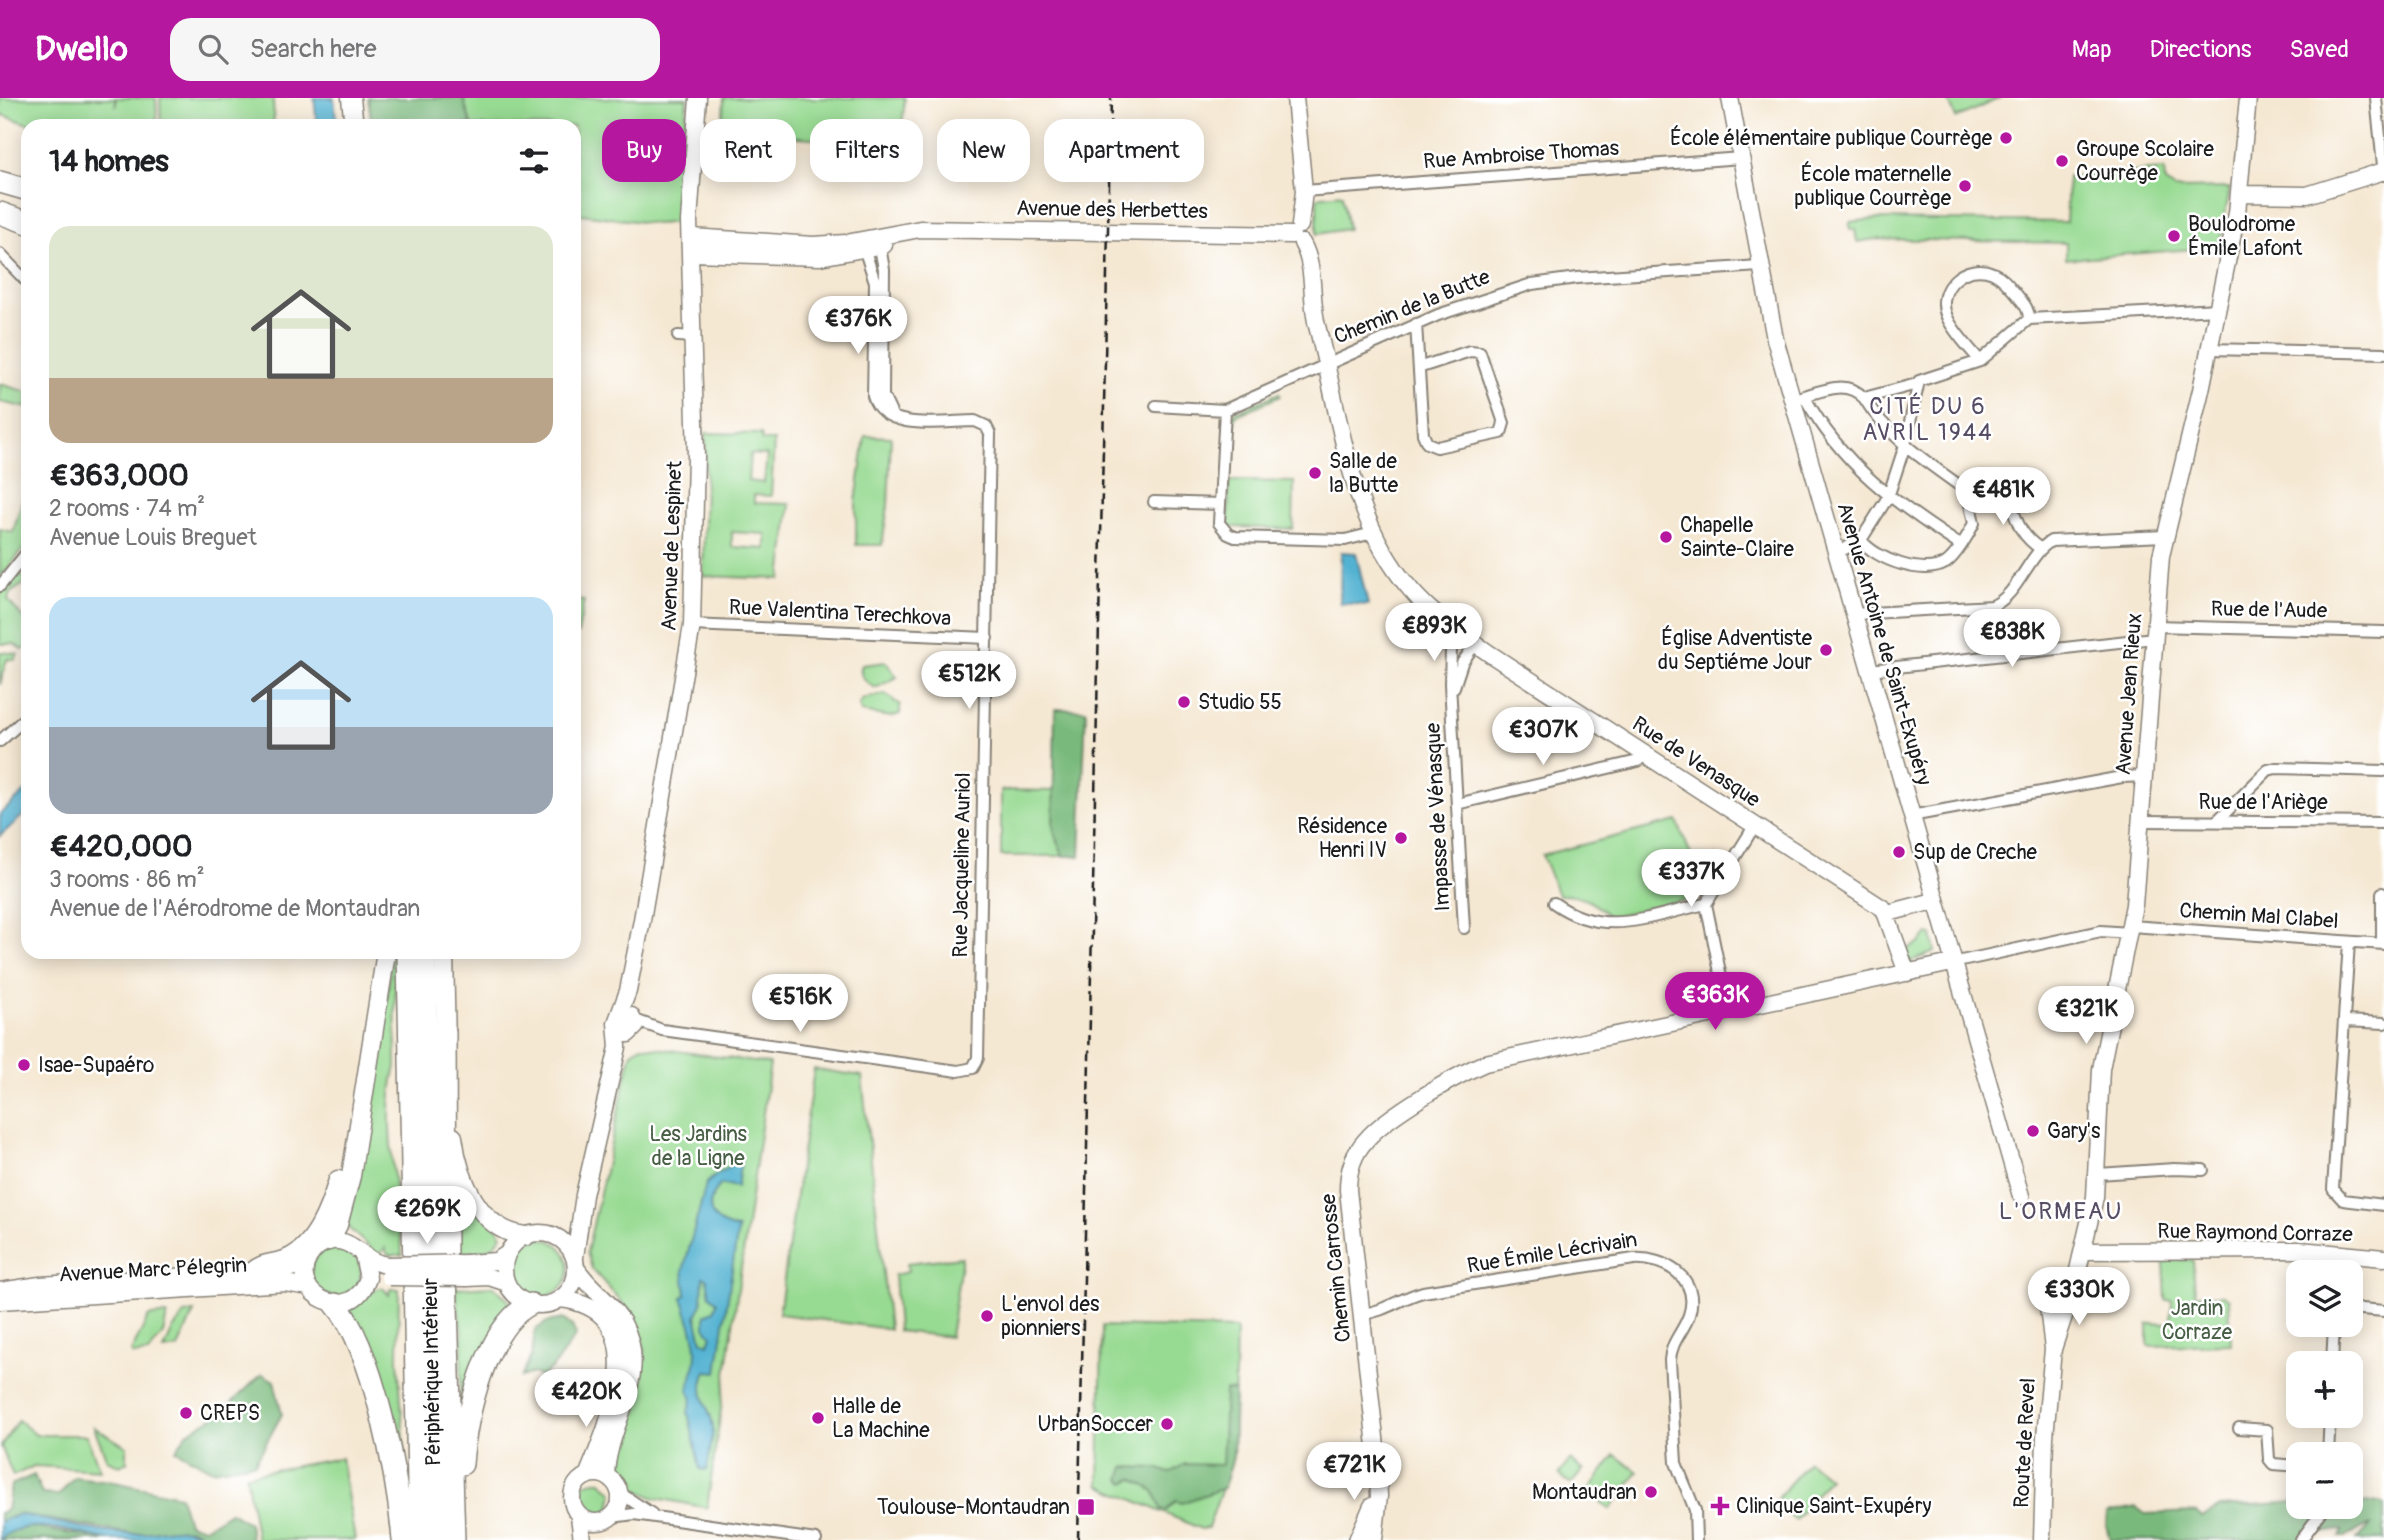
<!DOCTYPE html>
<meta charset="utf-8">
<style>
:root{--surface:#fff;--page:#f6f6f6;--text:#202124;--muted:#757577;--accent:#b5179e}
body{margin:0;font-family:Pangolin,sans-serif;background:var(--page);color:var(--text);height:100vh;display:flex;flex-direction:column;font-size:26px;white-space:nowrap}
*{box-sizing:border-box;margin:0}
p{font-size:23px;color:var(--muted)}
.icon{flex:none;width:38px;height:38px;fill:none;stroke:currentColor;stroke-width:2;stroke-linecap:round;stroke-linejoin:round}
.map{position:relative;flex:1;overflow:hidden}
.side{position:absolute;left:21px;top:21px;width:560px;height:840px;display:flex;flex-direction:column;background:var(--surface);border-radius:21px;box-shadow:0 4px 18px #0003}
.side>*{flex:none}
.hud{position:absolute;left:602px;top:21px;width:665px;height:63px;display:flex;gap:14px}
.tools{position:absolute;left:2286px;top:1162px;display:grid;gap:14px}
.tools a{display:grid;place-items:center;width:77px;height:77px;border-radius:14px;background:var(--surface);box-shadow:0 4px 18px #0003;font-size:35px}
.price{position:absolute;translate:-50% -60px;padding:0 16px;border-radius:24px;background:#fff;color:#222;font-size:23px;line-height:46px;filter:drop-shadow(0 2px 4px #0008)}
.price::after{content:'';position:absolute;left:50%;top:42px;width:21px;height:16px;margin-left:-10px;background:inherit;clip-path:polygon(0 0,100% 0,50% 100%)}
.price.selected{background:var(--accent);color:#fff}
ul{padding:0;list-style:none}
li{display:grid;align-content:center;gap:14px;height:371px;padding:0 28px}
li span{display:grid;place-items:center;height:217px;border-radius:21px;color:#555}
li>.icon{margin-inline-start:auto}
span .icon{width:126px;height:126px;fill:#fffc;stroke-width:1}
li b{font-size:30px}
h2{display:flex;justify-content:space-between;align-items:center;height:84px;padding:0 28px;font-size:30px}
.tag{padding:0 24px;border-radius:21px;background:var(--surface);box-shadow:0 4px 18px #0003;font-size:24px;line-height:63px}
.tag.selected{background:var(--accent);color:#fff}
header{display:flex;align-items:center;gap:42px;box-sizing:border-box;height:98px;padding:0 35px;background:var(--accent);color:#fff}
header strong{font-size:33px}
nav{display:flex;gap:38px;margin-inline-start:auto;font-size:24px}
.search{width:490px;height:63px;background:var(--page);display:flex;align-items:center;gap:18px;box-sizing:border-box;padding:0 24px;border-radius:21px;color:var(--muted);font-size:26px}
.map>svg:first-child{display:block}
.green{fill:#97da92;stroke:#5a7b57;stroke-width:2;fill-rule:evenodd}
.forest{fill:#79ba7c;stroke:#4a6b4c;stroke-width:2}
.water{fill:#53b2d2;stroke:#386777;stroke-width:2;fill-rule:evenodd}
.lines{fill:none;stroke-linecap:round;stroke-linejoin:round}
.street-casing{stroke:#888278;stroke-width:14}
.secondary-casing{stroke:#888278;stroke-width:19}
.primary-casing{stroke:#888278;stroke-width:21}
.highway-casing{stroke:#888278;stroke-width:24}
.street{stroke:#fff;stroke-width:10}
.secondary{stroke:#fff;stroke-width:16}
.primary{stroke:#fff;stroke-width:18}
.highway{stroke:#fff;stroke-width:21}
.rail{stroke:#1c1c1c;stroke-width:2.5;stroke-dasharray:10 5;stroke-linecap:butt}
.secondary-bridge-casing{stroke:#888278;stroke-width:19;stroke-linecap:butt}
.secondary-bridge{stroke:#fff;stroke-width:16}
.poi-dot{fill:#b5179e;stroke:#fff;stroke-width:2.5}
.labels{text-anchor:middle;dominant-baseline:central;stroke-width:5;stroke-linejoin:round;paint-order:stroke}
.poi-label{font-size:21px;fill:#1c1c1c;stroke:#fff;text-anchor:start}
.street-label{font-size:21px;fill:#1c1c1c;stroke:#fff}
.park-label{font-size:21px;fill:#475e45;stroke:#fff}
.neighbourhood-label{font-size:23px;letter-spacing:2px;fill:#564d65;stroke:#fff}
.quarter-label{font-size:24px;letter-spacing:2px;fill:#564d65;stroke:#fff}
</style>
<header>
<strong>Dwello</strong>
<div class="search"><svg class="icon" aria-label="search" viewBox="0 0 24 24"><circle cx="10" cy="10" r="6"/><path d="M15 15l6 6"/></svg>Search here</div>
<nav><a>Map</a><a>Directions</a><a>Saved</a></nav>
</header>
<div class="map">
<svg width="2384" height="1442" viewBox="0 0 2384 1442">
<rect width="100%" height="100%" fill="#fff"/>
<filter id="ink" filterUnits="userSpaceOnUse"><feTurbulence type="fractalNoise" baseFrequency=".0143" numOctaves="2"/><feDisplacementMap in="SourceGraphic" scale="14" xChannelSelector="R" yChannelSelector="G"/><feConvolveMatrix kernelMatrix="1 2 1 2 8 2 1 2 1" color-interpolation-filters="sRGB"/></filter>
<filter id="wash" filterUnits="userSpaceOnUse"><feTurbulence type="fractalNoise" baseFrequency=".00686" numOctaves="4" result="noise"/><feDisplacementMap in="SourceGraphic" scale="28" xChannelSelector="R" yChannelSelector="G"/><feGaussianBlur stdDeviation="1.57" result="paint"/><feColorMatrix in="noise" values="0 0 0 0 0 0 0 0 0 0 0 0 0 0 0 0 0 1.4 0 .05"/><feComposite in="paint" operator="in"/></filter>
<g filter="url(#wash)">
<rect width="100%" height="100%" fill="#f5e8d3"/>
<path class="green" d="M0,0H115L116,9V0H156L157,27L34,28L0,16Z
M160,0H273L274,27L161,28Z
M463,0H687L679,124L657,126L574,115V28H472Z
M724,0H905L900,47L722,33Z
M1947,0H2000L1956,20Z
M2164,72L2165,85L2175,91L2230,90L2219,149L2066,161V145L1875,141L1857,144L1855,131H1850V124L1877,121L2066,124L2068,79Z
M1342,96L1348,131L1317,136V101L1322,98Z
M0,286L28,294V310L0,304Z
M1279,295L1280,298L1235,318L1234,333H1230L1231,319L1235,314Z
M706,335L761,336L762,343H774L771,398L754,397V405L790,406L781,481L703,478ZM750,356L767,357L764,385L748,383ZM732,434L766,436V451L732,449Z
M865,338L891,339L888,408L882,447H856V404Z
M28,383V439L24,450L0,480V431L13,434Z
M1229,383L1294,384L1293,431L1232,429L1228,426Z
M20,475L27,484L10,495L8,502L28,526V548L23,552L14,546H0V496Z
M574,502L584,503L578,536H574Z
M0,554L18,556L15,562L7,561L0,587Z
M886,564L897,579L876,590C867,586 857,577 862,567Z
M885,596L900,607V616L891,619L861,614L859,606L863,601Z
M1001,692L1054,693L1053,729L1063,758H1001Z
M1677,723L1705,791L1690,801L1609,819C1595,803 1579,796 1558,797L1542,757Z
M1928,836L1932,837L1935,854L1907,865L1903,853L1919,846Z
M392,854H395L396,969C380,1024 400,1100 402,1157H388L385,1150L379,1158L345,1127L387,905Z
M642,948L770,966L707,1410L652,1399L634,1390L624,1374L621,1360L640,1303L645,1251L633,1217L592,1171L587,1154L629,965L632,954Z
M814,971L862,978L889,1231L779,1216Z
M451,1056L502,1137C491,1157 476,1154 454,1155Z
M511 1170a29 29 0 1 1 58 0a29 29 0 1 1-58 0Z
M311 1174a25 25 0 1 1 50 0a25 25 0 1 1-50 0Z
M962,1159L950,1239L898,1233L894,1177L908,1174L907,1165Z
M2171,1162H2193L2195,1197H2223L2229,1201L2231,1246L2148,1248V1226L2171,1225L2172,1202H2166L2164,1164Z
M494,1188L511,1205L502,1217L463,1311L460,1310L462,1235L455,1190Z
M378,1190H383L389,1197L390,1191H399L398,1262L405,1357V1363L402,1364L350,1212Z
M194,1214L178,1250L164,1252L173,1231L185,1216Z
M167,1217L163,1236L148,1255L133,1257L131,1254L149,1218Z
M1102,1228L1236,1231L1233,1359L1208,1430L1201,1431L1099,1387Z
M18,1322L36,1337H86L100,1372L34,1368L13,1378L1,1348Z
M94,1329L127,1349V1364L120,1368L107,1362Z
M1615,1357L1638,1374L1610,1411L1587,1394Z
M341,1360L355,1442H257L246,1377Z
M1570,1362L1583,1372L1571,1386L1559,1376Z
M1808,1363L1829,1380L1795,1422L1774,1405Z
M601,1383L613,1395L610,1411L600,1417L597,1412L589,1410L584,1414C571,1398 582,1381 601,1383Z"/>
<path class="forest" d="M368,0H463L471,27L371,21Z
M1055,611L1086,612L1080,758H1063L1053,729Z
M563,1221L572,1228L576,1237L554,1268L542,1279L533,1275L521,1279L532,1256L535,1232L547,1224Z
M262,1276L274,1283L282,1316L255,1365L212,1372L176,1352L187,1335L222,1314Z
M1225,1292L1235,1293L1233,1359L1224,1390L1182,1405L1176,1403L1166,1413L1161,1411L1154,1393L1133,1381L1125,1385L1120,1381L1124,1369L1157,1370L1169,1375L1185,1366L1222,1367Z
M34,1377L42,1396L59,1397L74,1379L110,1383L180,1398L188,1425L204,1430L230,1414L249,1425L251,1442H213L192,1431L132,1436L19,1416L0,1424V1415L7,1412L11,1387Z
M2298,1404V1409H2317L2319,1414L2327,1417L2332,1409L2380,1404L2384,1407V1442H2357L2371,1427C2358,1429 2353,1440 2340,1439L2343,1433L2339,1432L2314,1436L2316,1429L2304,1442H2110L2106,1427L2107,1415L2136,1409L2145,1416L2196,1414L2202,1420L2220,1409Z
M29,1429L111,1442H1L8,1434Z"/>
<path class="water" d="M314,0H334L337,28H317Z
M1341,454L1356,455L1368,507L1340,505Z
M28,691V713L0,738V716Z
M737,1062H741L737,1089L721,1086C701,1109 710,1125 738,1131L717,1274L706,1273C694,1302 714,1310 713,1333C712,1346 709,1359 707,1372L700,1371L688,1314L692,1302L688,1291C704,1248 693,1237 682,1199L686,1197L683,1173L706,1086C716,1075 728,1072 737,1062ZM703,1179L707,1181L710,1198L717,1204L714,1213L705,1217V1229L712,1238L708,1246L702,1243L696,1218L702,1205Z
M19,1416C49,1422 105,1437 133,1436C171,1434 175,1422 213,1442C181,1442 147,1442 115,1442C80,1439 29,1414 0,1442V1424Z"/>
</g>
<g filter="url(#ink)">
<g class="lines">
<g class="street-casing">
<path id="street" d="M2376,0L2384,77
M1304,93L1741,60
M879,144L884,171L883,298L892,317
M0,156L28,185
M2029,221L2218,211
M1416,226L1423,336L1427,345L1437,349L1501,335L1504,325L1480,254L1470,253L1421,269
M678,238L694,239
M2209,251L2384,255
M1804,298C1843,368 1895,405 1960,447
M1798,300C1820,294 1845,280 1864,300L1917,286
M1156,308L1225,312
M1967,393L1983,381C2012,384 2009,411 2021,431C2026,439 2033,446 2041,451
M1154,404L1220,406
M1373,435L1345,442L1235,439L1228,436L1219,425L1225,312L1438,217L1532,186L1577,180L1760,168
M1861,442L1888,399L1905,347L1919,283L1980,263L2029,221C2029,210 2023,205 2017,197C2010,189 2003,179 1993,175C1965,163 1934,191 1947,219C1954,235 1969,249 1980,263
M1837,455L1861,442C1876,462 1923,478 1946,465C1956,458 1969,436 1974,425L1967,393C1930,366 1888,340 1864,300
M0,488L28,453
M1854,516L1992,508C2019,497 2027,457 2051,443L2165,438
M692,527L987,540
M2154,528L2384,534
M1458,534L1451,550L1450,586L1464,830
M1870,572L2154,540
M1454,589L1462,565L1475,546
M0,643L28,618
M1457,706L1638,663L1644,656
M1911,718L2122,679L2145,678
M2142,723L2384,725
M2217,723L2268,672L2276,670L2384,673
M2382,795V846
M1554,805C1605,841 1649,818 1706,806
M2131,828L2384,846
M2349,844L2333,1091L2343,1102L2384,1107
M1952,865L2101,833L2129,835
M1728,913L1706,806L1755,727
M635,922L662,932L958,973L973,970L978,960L990,336L986,328L975,323C945,323 884,335 873,298L875,184L863,147
M2346,923L2384,925
M2098,1076L2174,1071L2203,1072
M2336,1174L2337,1155
M2350,1210L2384,1213
M1361,1216C1385,1214 1400,1200 1423,1194L1634,1161C1664,1159 1701,1180 1689,1217C1684,1233 1671,1243 1670,1262L1676,1365L1695,1412L1696,1442
M2332,1265L2334,1227
M2239,1330L2267,1332L2269,1361L2273,1366L2298,1368
M2328,1356L2330,1318
M620,1395L652,1416
M612,1419L634,1416L816,1442
M2301,1442L2325,1409"/>
</g>
<g class="secondary-casing">
<path id="secondary" d="M1295,0L1304,93L1300,127
M1730,0L1775,241L2021,1098
M2240,96L2307,97L2384,73
M691,139L813,147L846,145L920,131L1292,137
M1302,145C1316,169 1310,202 1317,228C1341,318 1348,420 1411,492C1433,518 1462,536 1490,556L1884,811L1907,875
M692,155L820,159L884,147
M1888,815L1934,803
M617,931L628,936L636,928L631,918L619,919
M504 1171a36 36 0 1 1 72 0a36 36 0 1 1-72 0Z
M2083,1153L2300,1152L2384,1160
M363,1157L368,1180C352,1229 287,1197 309,1159C314,1151 321,1145 331,1143C355,1140 365,1166 388,1167
M575,1159L584,1097L618,949L616,925L628,893L642,822L692,527L696,358L689,123L698,0
M467,1165L496,1163L507,1156
M577,1171C590,1191 611,1203 623,1225C652,1278 607,1326 606,1378
M467,1180L489,1179L507,1185
M0,1193L40,1187L271,1173L289,1171L307,1163
M560,1201C657,1212 610,1323 587,1378
M0,1203L285,1185L309,1189
M2053,1251L2075,1185L2095,1099L2101,971L2134,807L2161,458L2201,292L2237,115L2248,0
M572 1400a24 24 0 1 1 48 0a24 24 0 1 1-48 0Z
M579,1418L582,1442
M1357,1442L1372,1408
M1374,1442L1379,1398L1377,1358L1348,1092C1348,1074 1353,1056 1366,1042C1386,1018 1455,978 1485,965L1952,865
M2042,1442L2045,1339L2053,1251L2046,1192"/>
</g>
<g class="primary-casing">
<path id="primary" d="M351,0L354,28
M444,854L446,948
M453,1039C458,1079 478,1133 526,1138
M329,1143L338,1127L351,1078L386,854
M252,1174C264,1163 273,1167 287,1161C316,1149 330,1109 338,1082"/>
</g>
<g class="highway-casing">
<path id="highway" d="M0,84L28,92
M0,115L28,125
M408,854L419,1442
M425,854L437,1442
M445,934L446,1174L454,1442
M335,1206C374,1249 398,1383 403,1442
M462,1366C465,1321 486,1227 531,1206"/>
</g>
<use href="#street" class="street"/>
<use href="#secondary" class="secondary"/>
<use href="#primary" class="primary"/>
<use href="#highway" class="highway"/>
<path class="rail" d="M1078,1442L1111,0"/>
<g class="secondary-bridge-casing">
<path id="secondary-bridge" d="M388,1167L467,1165
M389,1179L467,1180"/>
</g>
<use href="#secondary-bridge" class="secondary-bridge"/>
</g>
</g>
<g class="poi-dot">
<circle cx="2006" cy="40" r="7"/>
<circle cx="2062" cy="63" r="7"/>
<circle cx="1965" cy="88" r="7"/>
<circle cx="2174" cy="138" r="7"/>
<circle cx="1315" cy="375" r="7"/>
<circle cx="1666" cy="439" r="7"/>
<circle cx="1826" cy="552" r="7"/>
<circle cx="1184" cy="604" r="7"/>
<circle cx="1401" cy="740" r="7"/>
<circle cx="1899" cy="754" r="7"/>
<circle cx="24" cy="967" r="7"/>
<circle cx="2033" cy="1033" r="7"/>
<circle cx="987" cy="1218" r="7"/>
<circle cx="186" cy="1315" r="7"/>
<circle cx="818" cy="1320" r="7"/>
<circle cx="1167" cy="1326" r="7"/>
<circle cx="1651" cy="1394" r="7"/>
<path d="M1716.5 1397.5h7v7h7v7h-7v7h-7v-7h-7v-7h7z"/>
<rect x="1077" y="1400" width="18" height="18" rx="3.5"/>
</g>
<g class="labels">
<g class="poi-label">
<text x="1992" y="40" text-anchor="end">École élémentaire publique Courrège</text>
<text x="2076" y="51">Groupe Scolaire<tspan x="2076" dy="24">Courrège</tspan></text>
<text x="1951" y="76" text-anchor="end">École maternelle<tspan x="1951" dy="24">publique Courrège</tspan></text>
<text x="2188" y="126">Boulodrome<tspan x="2188" dy="24">Émile Lafont</tspan></text>
<text x="1329" y="363">Salle de<tspan x="1329" dy="24">la Butte</tspan></text>
<text x="1680" y="427">Chapelle<tspan x="1680" dy="24">Sainte-Claire</tspan></text>
<text x="1812" y="540" text-anchor="end">Église Adventiste<tspan x="1812" dy="24">du Septiéme Jour</tspan></text>
<text x="1198" y="604">Studio 55</text>
<text x="1387" y="728" text-anchor="end">Résidence<tspan x="1387" dy="24">Henri IV</tspan></text>
<text x="1913" y="754">Sup de Creche</text>
<text x="38" y="967">Isae-Supaéro</text>
<text x="2047" y="1033">Gary's</text>
<text x="1001" y="1206">L'envol des<tspan x="1001" dy="24">pionniers</tspan></text>
<text x="832" y="1308">Halle de<tspan x="832" dy="24">La Machine</tspan></text>
<text x="200" y="1315">CREPS</text>
<text x="1153" y="1326" text-anchor="end">UrbanSoccer</text>
<text x="1637" y="1394" text-anchor="end">Montaudran</text>
<text x="1736" y="1408">Clinique Saint-Exupéry</text>
<text x="1070" y="1409" text-anchor="end">Toulouse-Montaudran</text>
</g>
<g class="street-label">
<text transform="translate(1521 57) rotate(-4)">Rue Ambroise Thomas</text>
<text transform="translate(1112 112) rotate(1)">Avenue des Herbettes</text>
<text transform="translate(1412 209) rotate(-22)">Chemin de la Butte</text>
<text transform="translate(672 448) rotate(-88)">Avenue de Lespinet</text>
<text transform="translate(2269 512) rotate(1)">Rue de l'Aude</text>
<text transform="translate(840 515) rotate(3)">Rue Valentina Terechkova</text>
<text transform="translate(1884 546) rotate(74)">Avenue Antoine de Saint-Exupéry</text>
<text transform="translate(2129 596) rotate(-86)">Avenue Jean Rieux</text>
<text transform="translate(1696 664) rotate(33)">Rue de Venasque</text>
<text x="2263" y="704">Rue de l'Ariège</text>
<text transform="translate(1438 719) rotate(-93)">Impasse de Vénasque</text>
<text transform="translate(962 767) rotate(-89)">Rue Jacqueline Auriol</text>
<text transform="translate(2259 818) rotate(4)">Chemin Mal Clabel</text>
<text transform="translate(2255 1135) rotate(1)">Rue Raymond Corraze</text>
<text transform="translate(1552 1155) rotate(-9)">Rue Émile Lécrivain</text>
<text transform="translate(1336 1170) rotate(-96)">Chemin Carrosse</text>
<text transform="translate(153 1172) rotate(-3)">Avenue Marc Pélegrin</text>
<text transform="translate(432 1274) rotate(-91)">Périphérique Intérieur</text>
<text transform="translate(2025 1345) rotate(-87)">Route de Revel</text>
</g>
<g class="park-label">
<text x="698" y="1036">Les Jardins<tspan x="698" dy="24">de la Ligne</tspan></text>
<text x="2197" y="1210">Jardin<tspan x="2197" dy="24">Corraze</tspan></text>
</g>
<g class="neighbourhood-label">
<text x="1928" y="308">CITÉ DU 6<tspan x="1928" dy="26">AVRIL 1944</tspan></text>
</g>
<g class="quarter-label">
<text x="2061" y="1113">L'ORMEAU</text>
</g>
</g>
</svg>
<div class="tools">
<a><svg class="icon" aria-label="layers" viewBox="0 0 24 24"><path d="M12 4l9 5-9 5-9-5zM3 14l9 5 9-5"/></svg></a>
<a>+</a>
<a>−</a>
</div>
<b class="price" style="left:858px;top:258px">€376K</b>
<b class="price" style="left:2003px;top:429px">€481K</b>
<b class="price" style="left:1434px;top:565px">€893K</b>
<b class="price" style="left:2012px;top:571px">€838K</b>
<b class="price" style="left:969px;top:613px">€512K</b>
<b class="price" style="left:1543px;top:669px">€307K</b>
<b class="price" style="left:1691px;top:811px">€337K</b>
<b class="price selected" style="left:1715px;top:934px">€363K</b>
<b class="price" style="left:800px;top:936px">€516K</b>
<b class="price" style="left:2086px;top:948px">€321K</b>
<b class="price" style="left:427px;top:1148px">€269K</b>
<b class="price" style="left:2079px;top:1229px">€330K</b>
<b class="price" style="left:586px;top:1331px">€420K</b>
<b class="price" style="left:1354px;top:1404px">€721K</b>
<div class="hud">
<a class="tag selected">Buy</a>
<a class="tag">Rent</a>
<a class="tag">Filters</a>
<a class="tag">New</a>
<a class="tag">Apartment</a>
</div>
<section class="side">
<h2>14 homes<svg class="icon" aria-label="filters" viewBox="0 0 24 24"><path d="M4 7h16M4 17h16"/><circle cx="9" cy="7" r="2"/><circle cx="15" cy="17" r="2"/></svg></h2>
<ul>
<li><span style="background:linear-gradient(#dfe7d0 70%,#b9a48a 0)"><svg class="icon" aria-label="home" viewBox="0 0 24 24"><path d="M3 11l9-7 9 7M6 9v11h12V9"/></svg></span><div><b>€363,000</b><p>2 rooms · 74 m²</p><p>Avenue Louis Breguet</p></div></li>
<li><span style="background:linear-gradient(#bfe0f5 60%,#9aa5b1 0)"><svg class="icon" aria-label="home" viewBox="0 0 24 24"><path d="M3 11l9-7 9 7M6 9v11h12V9"/></svg></span><div><b>€420,000</b><p>3 rooms · 86 m²</p><p>Avenue de l'Aérodrome de Montaudran</p></div></li>
</ul>
</section>
</div>
